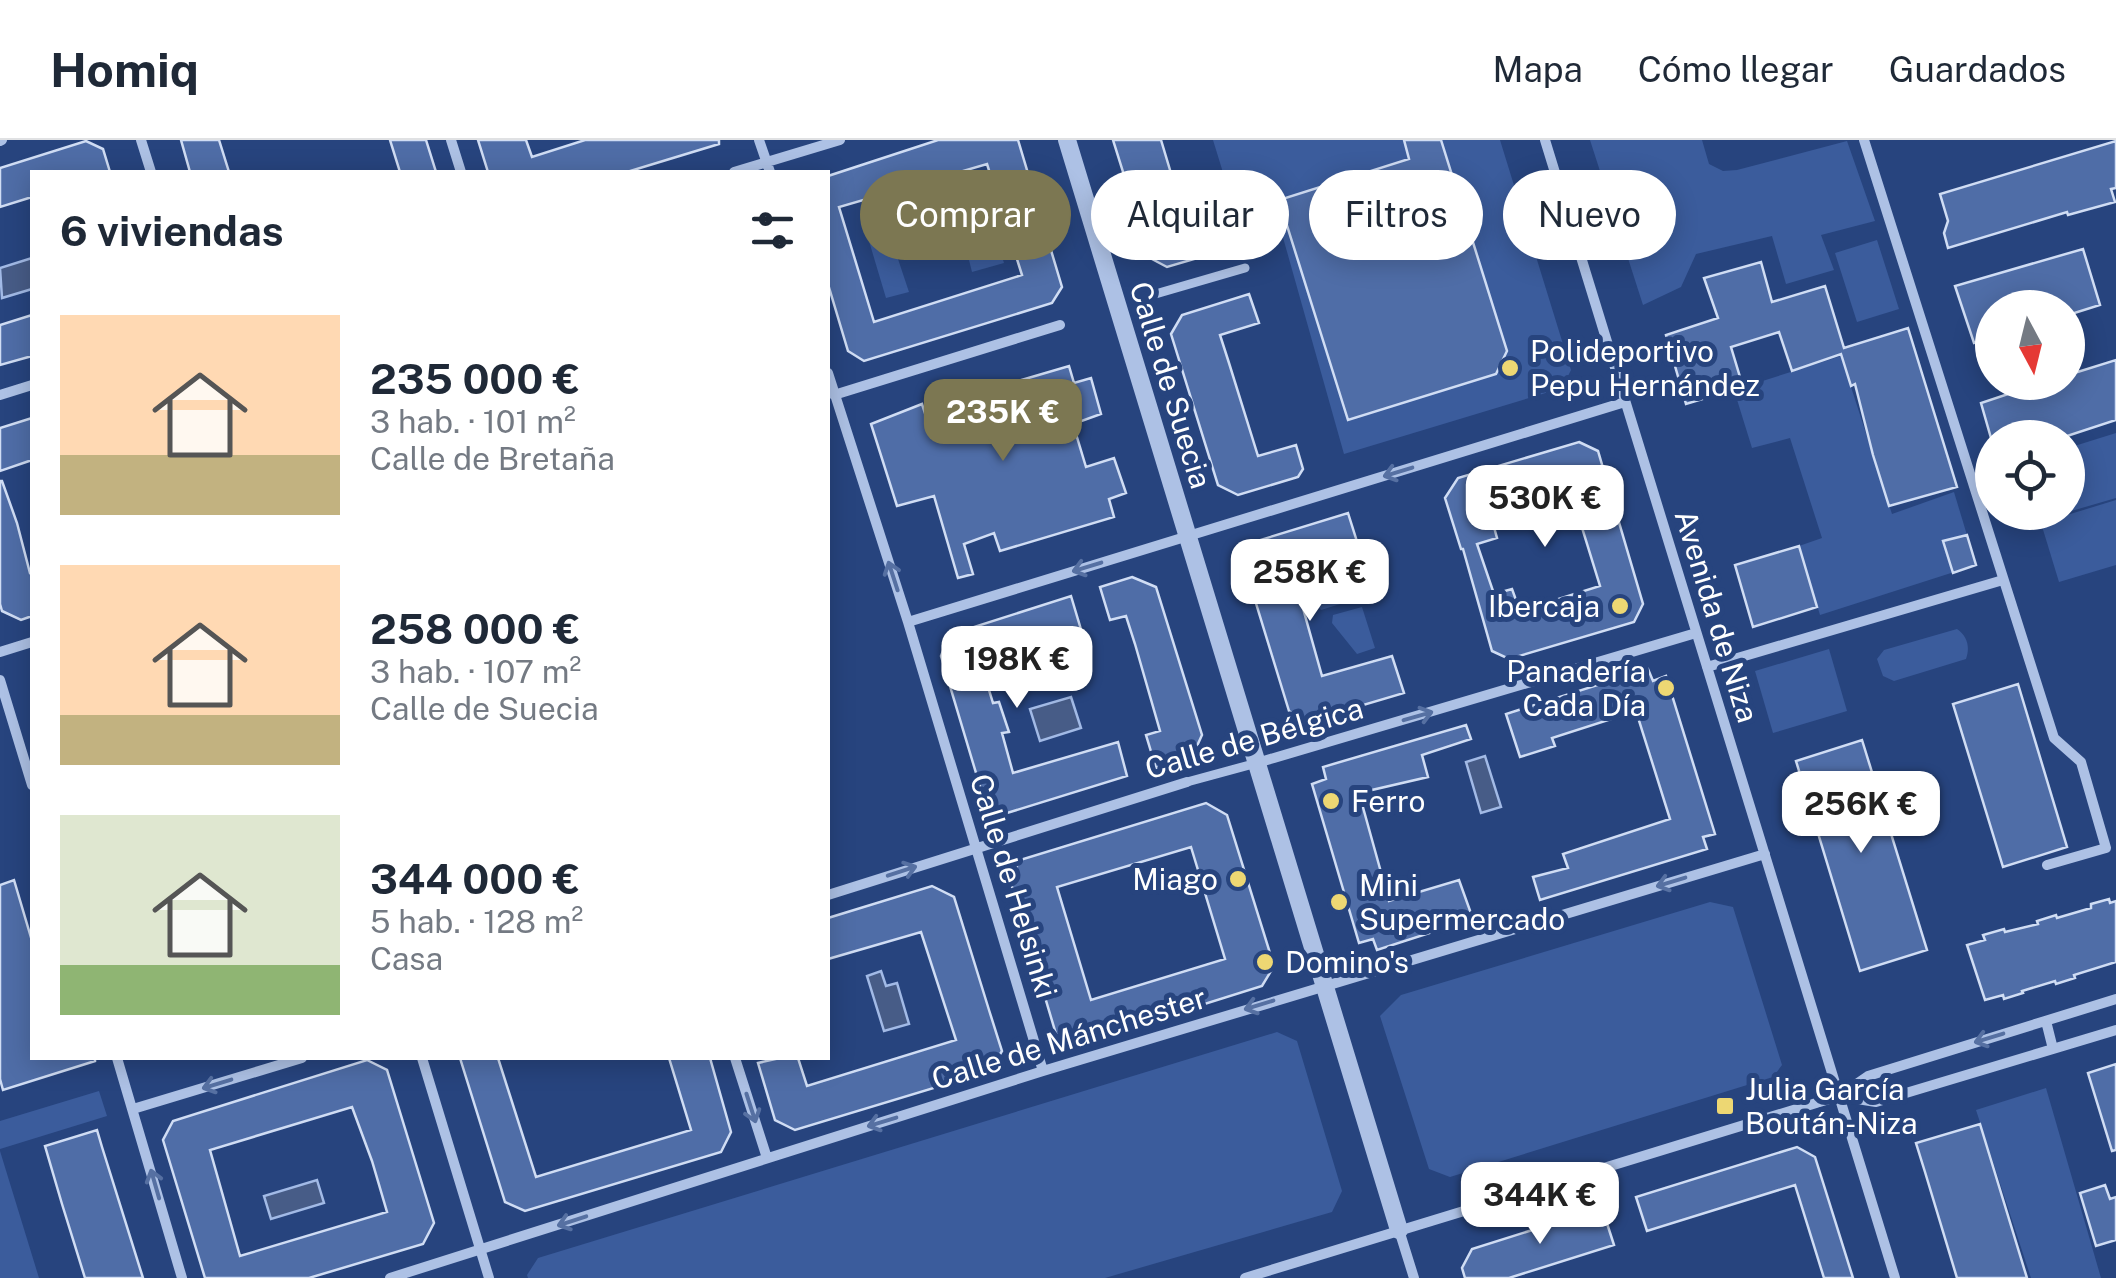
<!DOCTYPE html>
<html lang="es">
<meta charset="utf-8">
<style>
:root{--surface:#fff;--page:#f6f6f7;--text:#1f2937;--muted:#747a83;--line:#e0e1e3;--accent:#7c7752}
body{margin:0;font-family:"Public Sans",sans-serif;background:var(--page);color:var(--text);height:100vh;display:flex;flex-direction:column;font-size:38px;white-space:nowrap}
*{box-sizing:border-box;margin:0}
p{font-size:32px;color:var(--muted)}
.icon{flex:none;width:55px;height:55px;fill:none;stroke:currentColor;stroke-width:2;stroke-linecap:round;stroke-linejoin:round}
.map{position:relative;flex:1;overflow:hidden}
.panel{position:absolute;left:30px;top:30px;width:800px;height:890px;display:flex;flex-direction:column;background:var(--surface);border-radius:0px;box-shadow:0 5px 25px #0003}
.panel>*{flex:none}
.hud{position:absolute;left:860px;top:30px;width:950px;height:90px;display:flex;gap:20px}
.needle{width:65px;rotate:173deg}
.buttons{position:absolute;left:1975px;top:150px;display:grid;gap:20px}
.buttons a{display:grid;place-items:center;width:110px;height:110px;border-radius:50%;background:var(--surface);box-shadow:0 5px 25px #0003;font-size:50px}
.price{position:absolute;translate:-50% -85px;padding:0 22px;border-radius:20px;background:#fff;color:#222;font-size:32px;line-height:65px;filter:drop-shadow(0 2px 5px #0008)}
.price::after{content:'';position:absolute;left:50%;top:60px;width:30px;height:22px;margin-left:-15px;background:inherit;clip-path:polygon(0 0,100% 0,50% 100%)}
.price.current{background:var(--accent);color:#fff}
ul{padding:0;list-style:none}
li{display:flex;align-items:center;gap:30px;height:250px;padding:0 30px}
li span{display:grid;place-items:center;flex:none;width:280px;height:200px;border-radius:0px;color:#555}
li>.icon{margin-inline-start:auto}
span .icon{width:120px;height:120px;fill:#fffc;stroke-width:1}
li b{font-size:42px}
h2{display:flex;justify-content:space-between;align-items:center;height:120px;padding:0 30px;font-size:42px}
.chip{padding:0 35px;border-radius:45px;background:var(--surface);box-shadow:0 5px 25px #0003;font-size:35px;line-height:90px}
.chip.current{background:var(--accent);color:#fff}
header{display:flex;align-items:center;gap:60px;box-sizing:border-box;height:140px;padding:0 50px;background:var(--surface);border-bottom:2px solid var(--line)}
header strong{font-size:48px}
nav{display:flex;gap:55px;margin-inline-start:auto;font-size:35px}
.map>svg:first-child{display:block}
.green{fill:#3b5c9c}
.water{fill:#475c87;stroke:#a2bae6;stroke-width:2.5}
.building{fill:#4f6da7;stroke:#d0ddf4;stroke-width:2.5;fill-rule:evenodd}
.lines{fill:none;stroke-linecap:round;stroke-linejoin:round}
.pedestrian{stroke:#adc1e5;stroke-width:9}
.minor{stroke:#adc1e5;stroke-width:10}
.tertiary{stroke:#adc1e5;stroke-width:18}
.oneway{stroke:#5670a2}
.poi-dot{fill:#edd773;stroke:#27447e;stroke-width:4}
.labels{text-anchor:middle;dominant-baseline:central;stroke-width:10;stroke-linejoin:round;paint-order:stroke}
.poi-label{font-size:30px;fill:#fff;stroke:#27447e;text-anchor:start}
.street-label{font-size:30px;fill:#fff;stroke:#27447e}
</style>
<header>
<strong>Homiq</strong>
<nav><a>Mapa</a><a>Cómo llegar</a><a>Guardados</a></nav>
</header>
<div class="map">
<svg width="2116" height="1138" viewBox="0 0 2116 1138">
<rect width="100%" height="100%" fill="#27447e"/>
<path class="green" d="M1213,0H1500L1571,230L1562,248L1344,314L1271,55L1233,65Z
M1590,0H1702L1709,24L1723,31L1737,30L1847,1L1875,81L1821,95L1834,130L1786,144L1772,96L1696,114L1681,147L1643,165Z
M978,43L1004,123L972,132L968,116L955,86L952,50Z
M911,65L916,88L925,101L896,113L909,152L886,158L863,81Z
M1877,100L1899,169L1857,182L1835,113Z
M1841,216L1892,374L1954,352L1976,425L1820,475L1799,406L1822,398L1790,298L1752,308L1734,250Z
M2116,293V358L2068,372V308Z
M2116,360V425L2059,442L2041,383Z
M1361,420L1372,454L1321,470L1306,451L1302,439Z
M1362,467L1375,508L1357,514L1332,483L1333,475Z
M1957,489C1968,497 1970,507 1966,519L1894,541L1883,536L1877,519L1884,510Z
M1829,509L1847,571L1773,593L1755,531Z
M1710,762L1733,767L1782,925L1773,937L1450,1037L1429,1029L1380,876L1401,855Z
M1277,892L1297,901L1342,1051L1332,1072L1105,1138H528L527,1135L538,1118Z
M2046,948L2101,1138H2031L1976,970Z
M99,951L107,976L0,1009V981Z
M0,1011L39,1138H0Z"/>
<path class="water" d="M32,118V149L2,158L0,128Z
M1071,557L1081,588L1040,601L1030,569Z
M1485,616L1501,667L1481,673L1466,622Z
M881,831L886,846L897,843L909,884L884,891L867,836Z
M317,1040L324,1063L271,1079L264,1056Z"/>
<path class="building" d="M181,0H219L229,32H190Z
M390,0H426L436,32H400Z
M478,0H526L532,17L585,0H719V4L627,32H488Z
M938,0H1018L1062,147L1052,163L864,221L848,211L828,144V36ZM987,24L1022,135L874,182L839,67Z
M1113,0H1161L1188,90L1226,78L1235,107L1167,127L1150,118Z
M1404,0H1441L1507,211L1496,234L1348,280L1279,60L1409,19Z
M86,1L103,9L110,32H32V57L0,67V28Z
M2116,1V48L2111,49L2115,62L2068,75L2067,72L1948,108L1944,93L1948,81L1940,54Z
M2083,109L2100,165L2068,175V168H1992V197L1974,203L1955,146Z
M1761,122L1772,162L1825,146L1844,208L1908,188L1957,347L1889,366L1873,315L1855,244L1851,246L1841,214L1792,231L1779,192L1731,207L1743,247L1686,264L1666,195L1718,178L1704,138Z
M1249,154L1259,183L1220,195L1229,223L1258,316L1296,305L1303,329L1298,337L1238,355L1218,345L1171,194L1182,175Z
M32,175V216L0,225V185Z
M2116,220V280L2061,298H1991L1981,263L2044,242H2068V235Z
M1069,226L1074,243L1091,238L1101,274L1073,284L1086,327L1114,318L1126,353L1109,359L1114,377L1000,411L994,393L964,404L973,434L958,438L934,356L897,366L871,284L922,264L930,289L961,279L954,260Z
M32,278V320L0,331V288Z
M1579,302L1598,311L1643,464L1634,482L1509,519L1492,511L1463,409H1461L1445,358L1458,338ZM1571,352L1600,446L1520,471L1512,449L1494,454L1477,404L1497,398L1490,373Z
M0,341H2L17,383L30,433L32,435V476L21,480L2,471L0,464Z
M1348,373L1359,408L1292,429L1322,536L1392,516L1404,553L1306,582L1289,571L1243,421L1254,402Z
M1967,395L1976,425L1953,433L1943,401Z
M1799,406L1817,467L1753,487L1735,425Z
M1132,437L1156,447L1202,595L1192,617L1156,628L1146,595L1160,591L1135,504L1126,476L1110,480L1100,447Z
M1071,456L1082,493L981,524L993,563L999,562L1009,592L1002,593L1013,633L1118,602L1127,636L1004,674L985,663L941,516L949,495Z
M1648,529L1653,541L1666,536L1715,694L1703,697L1707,709L1540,760L1533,737L1568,728L1563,714L1670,679L1636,571L1552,598L1555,606L1520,617L1506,574Z
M2018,544L2067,707L2003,727L1953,564Z
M1466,585L1471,599L1422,615L1428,637L1359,653L1389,761L1459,740L1473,779L1377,810L1373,799L1359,803L1312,644L1326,639L1323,627Z
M1862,600L1927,810L1860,831L1796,621Z
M1206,663L1227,675L1274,826L1262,846L1077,904L1056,894L1010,740L1020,720ZM1191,707L1225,819L1091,860L1057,747Z
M14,740L32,801V918H95V921L3,950L0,939V745Z
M932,746L954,757L989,870L1002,911L990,931L795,990L775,980L758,923L780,918H798L807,946L956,900L921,792L828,819V778Z
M2109,759L2110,763L2116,761V822L2074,835L2075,838L2056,844L2055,841L2022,851L2023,853L2004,859L2003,855L1985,860L1967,805L1985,800L1983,795L2004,789L2005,792L2038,784L2037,781L2056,775L2057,778L2091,768V764Z
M460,918H498L536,1037L691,990L669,918H710L731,992L721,1012L525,1071L505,1062Z
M367,920L387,930L411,1008L434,1083L423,1104L309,1138H205L163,1000L173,981ZM352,967L372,1021L387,1072L240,1116L210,1010Z
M2116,924V1010L2112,1011L2088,933Z
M1980,984L2027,1138H1957L1925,1032L1916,1003Z
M97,990L102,1007L143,1138H85L62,1064L45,1006Z
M1797,1007L1815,1017L1853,1138H1824L1795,1045L1647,1091L1636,1057Z
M2105,1045L2110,1059L2116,1057V1100L2096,1106L2080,1053Z
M1602,1068L1614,1105L1509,1138H1465L1462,1128L1472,1109Z"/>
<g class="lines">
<path class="pedestrian" d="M1152,155L1245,128
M1187,642L1257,623"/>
<path class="minor" d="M141,0L151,32
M451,0L461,32
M759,0L770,32
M1545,0L1895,1138
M1864,0L2054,598L2081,622L2106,708L2047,725
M0,1L2,0
M734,32L840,0
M828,233L908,482L1043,931
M0,255L32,245
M834,255L1060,185
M908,482L1625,262
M0,512L32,502
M1707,527L2003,440
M0,540L32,645
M1257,623L1696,493
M828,755L1187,642
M2046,881L2053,909
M117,918L182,1138
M422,918L489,1138
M735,918L767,1018
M1839,956L1876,962L2116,890
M133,969L302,918
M1399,1090L1414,1138
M390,1138L1043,931L1765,714
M1245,1138L1839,956L1868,936L2116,859"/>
<path class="tertiary" d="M1067,0L1399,1090"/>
</g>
<defs><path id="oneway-shaft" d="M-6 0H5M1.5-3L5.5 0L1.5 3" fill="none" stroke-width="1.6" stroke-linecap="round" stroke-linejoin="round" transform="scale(2.5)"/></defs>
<g class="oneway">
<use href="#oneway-shaft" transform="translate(1398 332) rotate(163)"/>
<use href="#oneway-shaft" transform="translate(1087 427) rotate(163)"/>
<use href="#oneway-shaft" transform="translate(893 436) rotate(-108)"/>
<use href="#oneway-shaft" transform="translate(1418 576) rotate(-16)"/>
<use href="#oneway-shaft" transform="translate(902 731) rotate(-18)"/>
<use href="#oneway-shaft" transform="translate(1671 742) rotate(163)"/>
<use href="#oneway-shaft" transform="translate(1259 865) rotate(163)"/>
<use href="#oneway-shaft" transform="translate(1989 898) rotate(163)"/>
<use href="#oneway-shaft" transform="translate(217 944) rotate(163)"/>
<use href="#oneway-shaft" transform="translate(751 968) rotate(72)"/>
<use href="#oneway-shaft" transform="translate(882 982) rotate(163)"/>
<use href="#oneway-shaft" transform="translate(155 1044) rotate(-106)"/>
<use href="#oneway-shaft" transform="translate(572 1081) rotate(162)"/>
</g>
<g class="poi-dot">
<circle cx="1510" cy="228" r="10"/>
<circle cx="1620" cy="466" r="10"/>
<circle cx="1666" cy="548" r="10"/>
<circle cx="1331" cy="661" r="10"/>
<circle cx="1238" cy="739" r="10"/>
<circle cx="1339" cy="762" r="10"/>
<circle cx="1265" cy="822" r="10"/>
<rect x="1715" y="956" width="20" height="20" rx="5"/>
</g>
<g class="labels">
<g class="poi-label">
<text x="1530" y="211">Polideportivo<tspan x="1530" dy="34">Pepu Hernández</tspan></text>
<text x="1600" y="466" text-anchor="end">Ibercaja</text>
<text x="1646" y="531" text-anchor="end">Panadería<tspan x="1646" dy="34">Cada Día</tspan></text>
<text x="1351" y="661">Ferro</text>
<text x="1218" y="739" text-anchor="end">Miago</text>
<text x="1359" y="745">Mini<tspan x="1359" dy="34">Supermercado</tspan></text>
<text x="1285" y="822">Domino's</text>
<text x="1745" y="949">Julia García<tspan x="1745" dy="34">Boután-Niza</tspan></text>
</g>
<g class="street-label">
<text transform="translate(1171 245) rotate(73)">Calle de Suecia</text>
<text transform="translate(1717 476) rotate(73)">Avenida de Niza</text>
<text transform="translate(1254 598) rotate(-16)">Calle de Bélgica</text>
<text transform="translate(1014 746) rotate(73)">Calle de Helsinki</text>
<text transform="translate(1069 898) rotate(-17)">Calle de Mánchester</text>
</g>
</g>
</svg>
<div class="buttons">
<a><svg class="needle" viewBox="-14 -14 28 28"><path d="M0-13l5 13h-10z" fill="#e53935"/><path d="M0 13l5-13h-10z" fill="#747a83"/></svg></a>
<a><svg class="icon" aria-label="locate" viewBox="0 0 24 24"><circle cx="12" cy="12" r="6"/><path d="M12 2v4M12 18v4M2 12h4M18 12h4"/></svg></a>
</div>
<b class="price current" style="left:1003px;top:324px">235K €</b>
<b class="price" style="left:1545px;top:410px">530K €</b>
<b class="price" style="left:1310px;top:484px">258K €</b>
<b class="price" style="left:1017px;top:571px">198K €</b>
<b class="price" style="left:1861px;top:716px">256K €</b>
<b class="price" style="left:1540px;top:1107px">344K €</b>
<div class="hud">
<a class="chip current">Comprar</a>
<a class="chip">Alquilar</a>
<a class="chip">Filtros</a>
<a class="chip">Nuevo</a>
</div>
<section class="panel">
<h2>6 viviendas<svg class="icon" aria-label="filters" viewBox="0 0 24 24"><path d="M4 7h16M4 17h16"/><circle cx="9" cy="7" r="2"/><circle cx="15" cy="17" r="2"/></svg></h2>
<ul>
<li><span style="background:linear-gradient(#ffd9b3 70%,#c2b280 0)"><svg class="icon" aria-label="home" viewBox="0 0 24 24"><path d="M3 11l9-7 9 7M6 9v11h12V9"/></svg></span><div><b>235 000 €</b><p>3 hab. · 101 m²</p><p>Calle de Bretaña</p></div></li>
<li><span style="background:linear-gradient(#ffd9b3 75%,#c2b280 0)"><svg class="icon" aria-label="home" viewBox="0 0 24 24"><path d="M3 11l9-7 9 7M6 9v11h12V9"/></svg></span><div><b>258 000 €</b><p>3 hab. · 107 m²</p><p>Calle de Suecia</p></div></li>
<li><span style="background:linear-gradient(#dfe7d0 75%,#8fb573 0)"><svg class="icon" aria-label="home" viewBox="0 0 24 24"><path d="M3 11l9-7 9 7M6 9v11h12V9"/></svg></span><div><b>344 000 €</b><p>5 hab. · 128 m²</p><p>Casa</p></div></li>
</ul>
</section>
</div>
